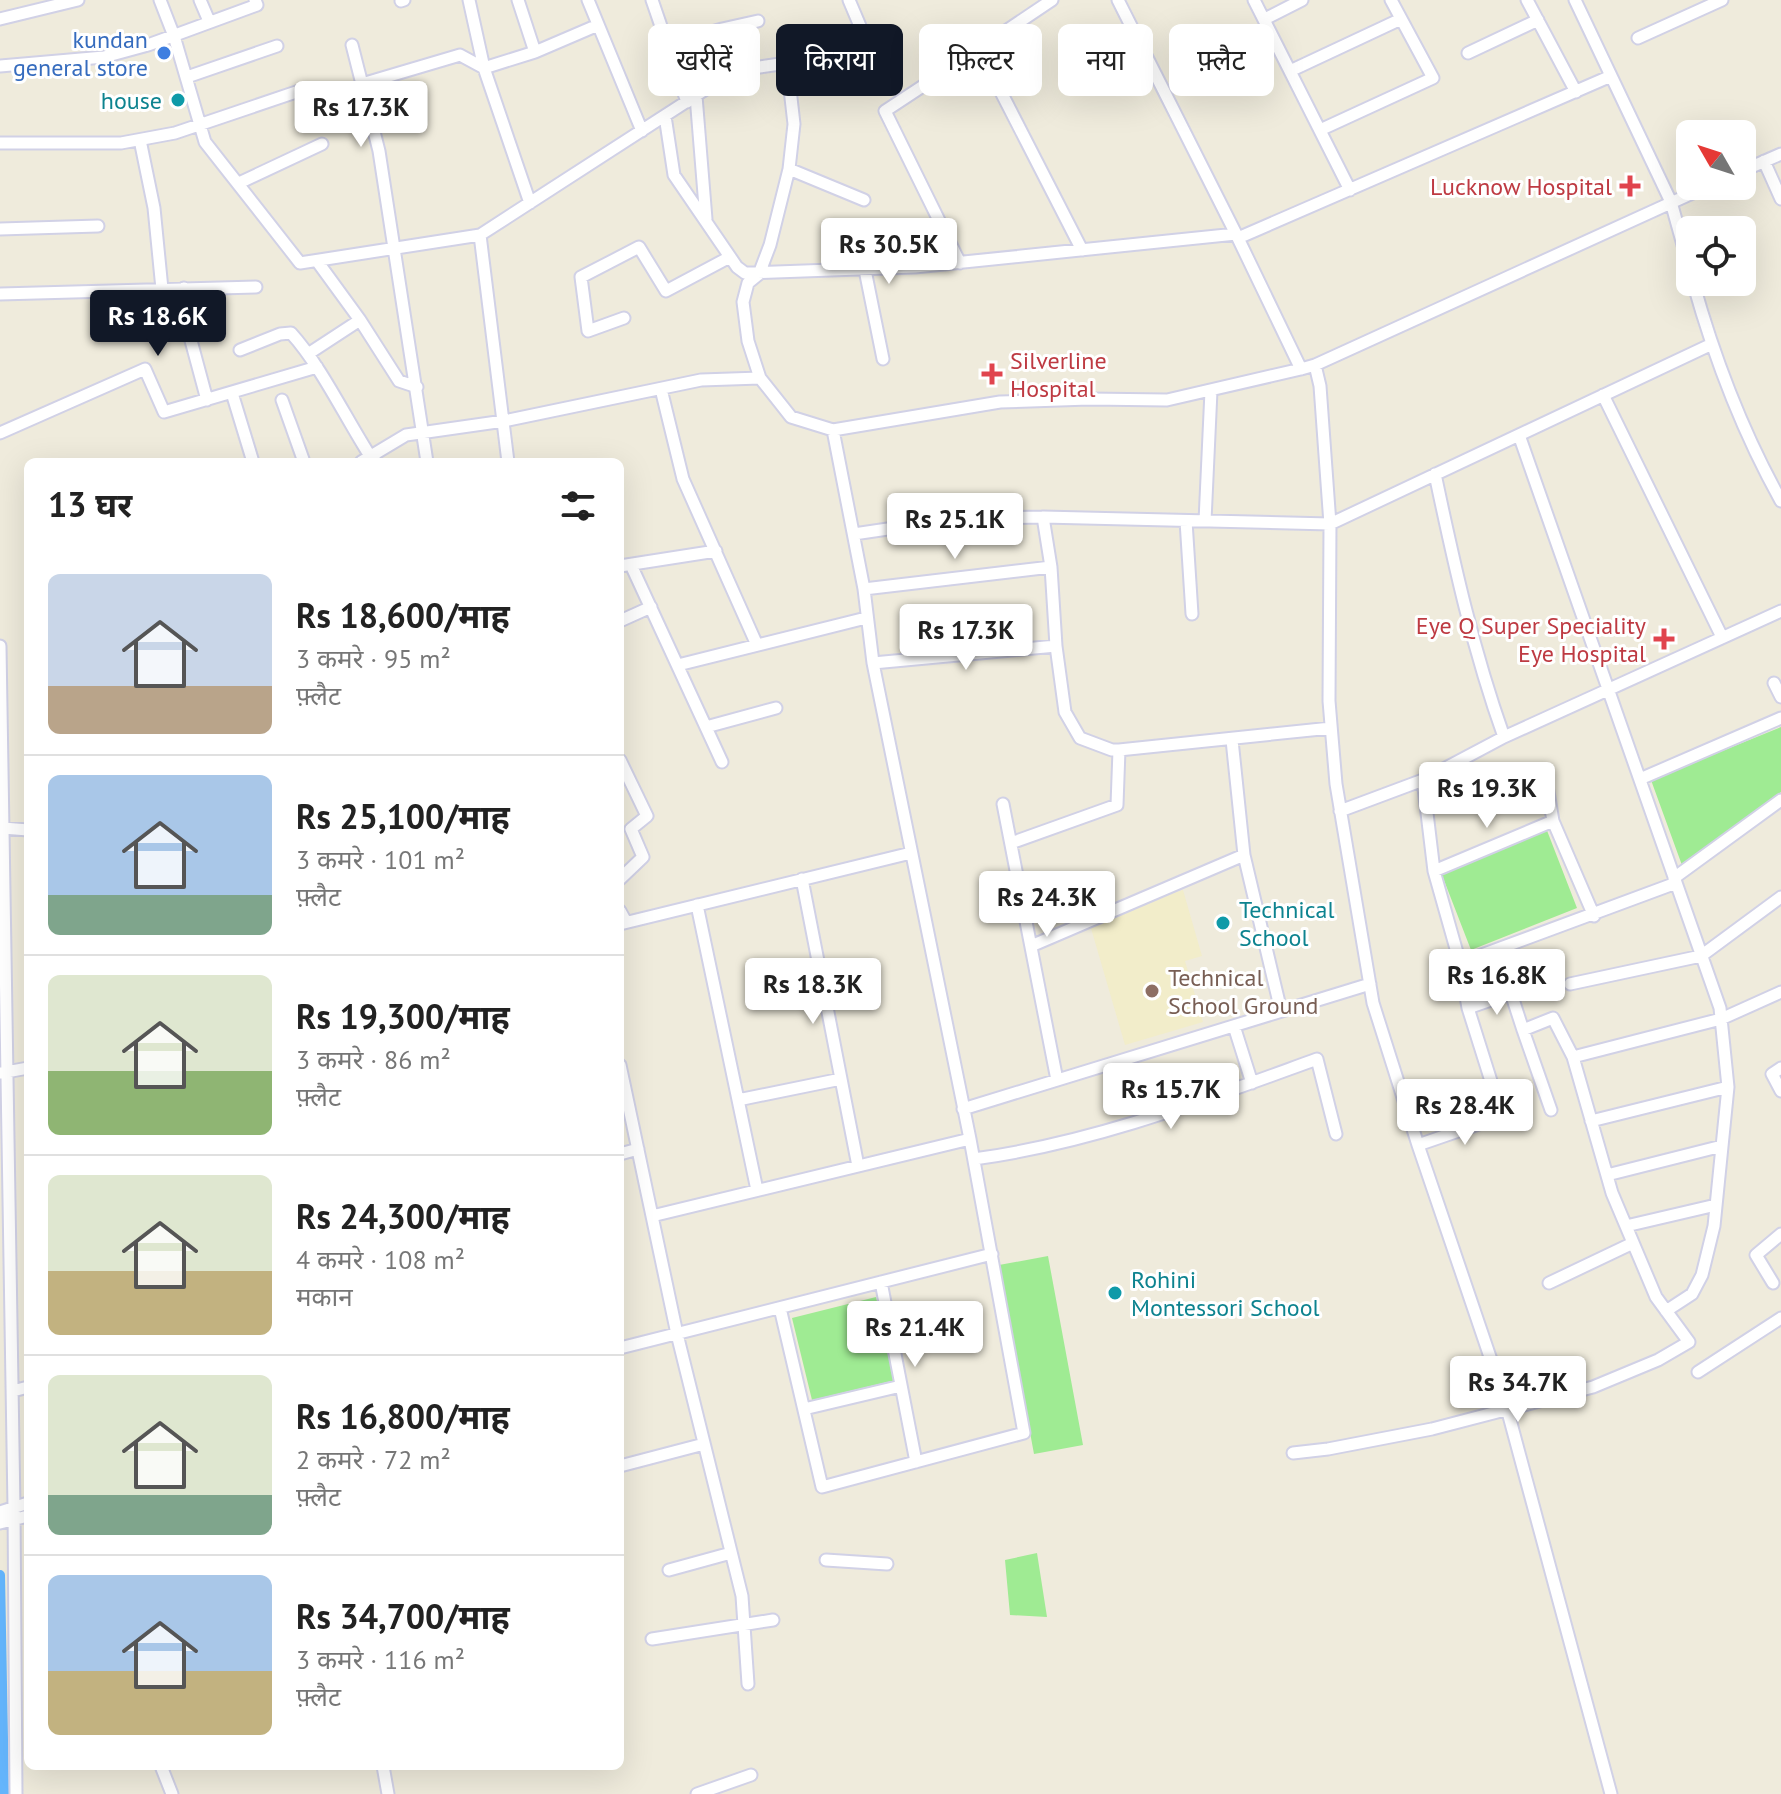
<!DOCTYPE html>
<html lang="hi">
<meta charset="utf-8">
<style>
:root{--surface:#fff;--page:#f2f2f2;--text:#222;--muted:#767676;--line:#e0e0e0;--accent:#111827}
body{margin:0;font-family:"PT Sans","Noto Sans Devanagari",sans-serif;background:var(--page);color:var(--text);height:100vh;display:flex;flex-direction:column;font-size:30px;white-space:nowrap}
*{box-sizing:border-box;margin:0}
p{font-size:26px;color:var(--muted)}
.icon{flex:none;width:44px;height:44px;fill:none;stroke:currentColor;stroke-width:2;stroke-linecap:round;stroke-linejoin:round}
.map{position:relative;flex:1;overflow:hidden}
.details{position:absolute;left:24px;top:458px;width:600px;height:1312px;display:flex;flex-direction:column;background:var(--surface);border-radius:12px;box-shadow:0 8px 32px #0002}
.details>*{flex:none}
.hud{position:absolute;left:648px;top:24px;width:760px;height:72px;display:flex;gap:16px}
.needle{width:52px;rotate:309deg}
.fabs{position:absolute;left:1676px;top:120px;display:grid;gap:16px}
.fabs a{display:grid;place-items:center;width:80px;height:80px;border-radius:12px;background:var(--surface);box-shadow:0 8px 32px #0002;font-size:40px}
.price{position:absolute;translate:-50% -68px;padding:0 18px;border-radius:8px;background:#fff;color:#222;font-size:26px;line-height:52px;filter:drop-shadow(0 2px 4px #0008)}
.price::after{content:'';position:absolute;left:50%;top:48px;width:24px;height:18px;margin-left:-12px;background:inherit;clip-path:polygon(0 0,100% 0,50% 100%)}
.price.selected{background:var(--accent);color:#fff}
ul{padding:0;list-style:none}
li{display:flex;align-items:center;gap:24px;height:200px;padding:0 24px}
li+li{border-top:2px solid var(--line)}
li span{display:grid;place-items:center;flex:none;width:224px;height:160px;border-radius:12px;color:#555}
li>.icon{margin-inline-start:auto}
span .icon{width:96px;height:96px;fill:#fffc;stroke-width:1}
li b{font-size:34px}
h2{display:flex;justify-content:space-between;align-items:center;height:96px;padding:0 24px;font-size:34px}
.tag{padding:0 28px;border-radius:12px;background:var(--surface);box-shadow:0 8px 32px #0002;font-size:28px;line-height:72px}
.tag.selected{background:var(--accent);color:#fff}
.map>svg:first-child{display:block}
.education{fill:#f2edca}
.green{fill:#9feb93}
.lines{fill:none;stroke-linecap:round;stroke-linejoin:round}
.canal{stroke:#64b5fc;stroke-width:10}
.minor-casing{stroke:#d1d1e6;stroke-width:15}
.minor{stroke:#fff;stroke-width:11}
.shop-dot{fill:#3f7fe0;stroke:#fff;stroke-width:3}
.culture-dot{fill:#0f9aa8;stroke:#fff;stroke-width:3}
.health-dot{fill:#e0444e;stroke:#fff;stroke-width:3}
.education-dot{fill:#8d6e63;stroke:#fff;stroke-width:3}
.labels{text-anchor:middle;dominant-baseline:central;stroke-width:6;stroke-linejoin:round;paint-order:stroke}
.shop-label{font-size:24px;fill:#366cbe;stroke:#fff;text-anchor:end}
.culture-label{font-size:24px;fill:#0d838f;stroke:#fff;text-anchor:start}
.health-label{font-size:24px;fill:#be3a42;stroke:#fff;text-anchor:end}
.education-label{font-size:24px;fill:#785e54;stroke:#fff;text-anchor:start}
</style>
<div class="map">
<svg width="1781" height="1794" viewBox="0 0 1781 1794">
<rect width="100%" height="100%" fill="#efebdc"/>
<path class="education" d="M1183,890L1202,956L1185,961L1203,1022L1125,1045L1088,918Z"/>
<path class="green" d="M1781,727V792L1683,868L1651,780Z
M1546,828L1577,908L1471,950L1440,870Z
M1048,1256L1083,1445L1034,1454L999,1265Z
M876,1297L896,1380L812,1400L792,1318Z
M1037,1553L1047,1617L1010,1615L1005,1560Z"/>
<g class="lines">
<path class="canal" d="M0,1575L4,1794"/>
<g class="minor-casing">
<path id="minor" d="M160,0L174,36L205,142L300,263L480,235L706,89L746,69L787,63L856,35L860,26L849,0
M200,0L209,21
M469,0L484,68L530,203
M588,0L642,131
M652,0L687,102
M1118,0L1236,234L1301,369
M1254,0L1350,190
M1527,0L1576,92
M1575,0L1671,202L1690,270
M401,1L404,0
M0,19L78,0
M1265,19L1302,0
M1638,38L1722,0
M352,45L379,151L427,462
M668,45L722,29L758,21
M979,49L1052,0
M535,52L598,25
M1468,53L1538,20
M787,63L794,124L789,169L770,245L759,274L748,283L743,302L748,341L760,378L791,417L833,430L1000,402L1089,399L1167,400L1301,369L1315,365L1708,186
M0,66L104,57L148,45L257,5L255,0
M1290,71L1401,19
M187,77L277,46
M362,84L460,55L484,68L535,52L518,0
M696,96L706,219
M665,116L674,175L737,267L745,273L915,267L1236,234
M1320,130L1433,78L1391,0
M140,140L154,208L162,289
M0,143H121L175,133L302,90L315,106L365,91
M1764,161L1781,199
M789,169L864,200
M1742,171L1781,154
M239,183L322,144
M0,229L98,226
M480,235L508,462
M1238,238L1611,76
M317,261L360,320L399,381L417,387
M960,263L885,111L979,49L1082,250
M865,270L883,359
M1693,282C1714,357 1743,433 1781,501
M184,288L189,333L207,400
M0,294L256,287
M624,318L588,331L581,277L639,247L666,291L730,257
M240,350L280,334L291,333C321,366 345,417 370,456L376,462
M308,354L360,320
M1315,365L1320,386L1330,524L1329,701L1336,784L1373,1003L1418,1145L1505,1401L1611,1794
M661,389L683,479L757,645
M232,393L253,462
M1603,395L1722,637
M282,400L304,462
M0,433L145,369L164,412L317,367
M1519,435L1720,1008L1728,1087L1714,1226L1702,1275L1692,1294L1666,1311
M361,462L406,435L504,421L701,380L760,378
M1435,474C1454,564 1473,650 1504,737
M1043,517L1051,567L1056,646L1065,712L1080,738L1112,750H1119L1331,728
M1186,521L1192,614
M1205,521L1211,391
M854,534L955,519L1043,517L1330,524L1712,344
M631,565L722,762
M620,566L716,551
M864,589L1051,567
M620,621L651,607
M0,646L14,1507L16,1794
M873,663L1056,646
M678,665L866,618
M1774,683L1781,697
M706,727L776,708
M1232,740L1244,855L1281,1011
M620,760L647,816L631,829L643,857L620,879
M1640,779L1781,718
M1547,786L1553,821L1594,916
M1003,804L1057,1080
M1340,811L1423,780L1504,737L1781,611
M3,828L28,830
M1011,843L1117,805L1119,750
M1434,871L1553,821
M1674,878L1781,800
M802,879L858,1166
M697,905L757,1190
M620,911L626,922
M620,924L911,853
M1031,946L1244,855
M1460,963L1676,883
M1570,984L1701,956L1781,897
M1468,1008L1511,993L1523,1030
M1234,1026L1252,1083
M1573,1057L1721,1019L1781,992
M620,1065L677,1334L742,1596L748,1684
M1781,1068L1772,1074L1781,1091
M1,1073L28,1068
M738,1100L841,1079
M963,1109L1370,984
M1591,1121L1728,1087
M1418,1145L1502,1116L1468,1008L1460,963L1434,871L1423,780
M620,1154L638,1149
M974,1159C1093,1143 1204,1100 1317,1059L1336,1134
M1607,1175L1722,1146
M652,1216L970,1139
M1626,1226L1716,1205
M881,1282L916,1462
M1549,1283L1633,1243
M1773,1283L1756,1255L1781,1234
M780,1308L822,1487L1024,1433L970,1139L873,663L864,589L833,430
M620,1348L992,1254
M1698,1372L1781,1318
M13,1391L28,1387
M804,1409L901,1386
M1293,1453L1328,1449L1432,1429L1593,1387L1658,1360L1689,1342L1656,1297L1612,1193L1573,1057L1553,1018L1523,1030L1551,1110
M620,1466L704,1444
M0,1512L28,1503
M0,1523L28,1516
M826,1560L887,1564
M669,1570L731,1553
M652,1639L773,1620
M161,1766L172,1794
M383,1766L388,1794
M697,1794L751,1775"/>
</g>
<use href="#minor" class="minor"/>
</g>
<circle class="shop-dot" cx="164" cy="53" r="8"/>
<g class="culture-dot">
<circle cx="178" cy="100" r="8"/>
<circle cx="1223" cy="923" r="8"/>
<circle cx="1115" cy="1293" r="8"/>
</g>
<g class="health-dot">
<path d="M1626 174h8v8h8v8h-8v8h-8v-8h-8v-8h8z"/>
<path d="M988 362h8v8h8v8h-8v8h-8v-8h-8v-8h8z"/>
<path d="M1660 627h8v8h8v8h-8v8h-8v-8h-8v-8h8z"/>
</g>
<circle class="education-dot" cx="1152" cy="991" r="8"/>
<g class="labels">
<g class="shop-label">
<text x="148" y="39">kundan<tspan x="148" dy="28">general store</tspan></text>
</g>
<g class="culture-label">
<text x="162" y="100" text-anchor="end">house</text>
<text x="1239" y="909">Technical<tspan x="1239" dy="28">School</tspan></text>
<text x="1131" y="1279">Rohini<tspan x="1131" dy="28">Montessori School</tspan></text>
</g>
<g class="health-label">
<text x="1612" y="186">Lucknow Hospital</text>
<text x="1010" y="360" text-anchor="start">Silverline<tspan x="1010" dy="28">Hospital</tspan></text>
<text x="1646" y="625">Eye Q Super Speciality<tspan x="1646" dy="28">Eye Hospital</tspan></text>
</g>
<g class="education-label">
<text x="1168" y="977">Technical<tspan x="1168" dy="28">School Ground</tspan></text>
</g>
</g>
</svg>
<div class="fabs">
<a><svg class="needle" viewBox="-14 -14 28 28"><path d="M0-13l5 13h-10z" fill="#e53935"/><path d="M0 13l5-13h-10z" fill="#767676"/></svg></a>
<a><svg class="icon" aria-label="locate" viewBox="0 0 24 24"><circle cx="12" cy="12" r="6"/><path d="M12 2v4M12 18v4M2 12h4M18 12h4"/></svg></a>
</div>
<b class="price" style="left:361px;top:149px">Rs 17.3K</b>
<b class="price" style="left:889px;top:286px">Rs 30.5K</b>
<b class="price selected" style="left:158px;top:358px">Rs 18.6K</b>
<b class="price" style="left:955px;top:561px">Rs 25.1K</b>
<b class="price" style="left:966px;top:672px">Rs 17.3K</b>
<b class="price" style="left:1487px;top:830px">Rs 19.3K</b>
<b class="price" style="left:1047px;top:939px">Rs 24.3K</b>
<b class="price" style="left:1497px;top:1017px">Rs 16.8K</b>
<b class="price" style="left:813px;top:1026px">Rs 18.3K</b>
<b class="price" style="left:1171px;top:1131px">Rs 15.7K</b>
<b class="price" style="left:1465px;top:1147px">Rs 28.4K</b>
<b class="price" style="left:915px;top:1369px">Rs 21.4K</b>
<b class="price" style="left:1518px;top:1424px">Rs 34.7K</b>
<div class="hud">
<a class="tag">खरीदें</a>
<a class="tag selected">किराया</a>
<a class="tag">फ़िल्टर</a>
<a class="tag">नया</a>
<a class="tag">फ़्लैट</a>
</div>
<section class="details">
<h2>13 घर<svg class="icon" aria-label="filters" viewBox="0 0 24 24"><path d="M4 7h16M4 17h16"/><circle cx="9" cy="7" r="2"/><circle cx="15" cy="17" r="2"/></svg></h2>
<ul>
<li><span style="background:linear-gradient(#c9d6e8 70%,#b9a48a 0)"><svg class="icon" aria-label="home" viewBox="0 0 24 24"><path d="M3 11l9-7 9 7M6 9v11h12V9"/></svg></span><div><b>Rs 18,600/माह</b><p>3 कमरे · 95 m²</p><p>फ़्लैट</p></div></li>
<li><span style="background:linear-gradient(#a9c7e8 75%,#7fa58c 0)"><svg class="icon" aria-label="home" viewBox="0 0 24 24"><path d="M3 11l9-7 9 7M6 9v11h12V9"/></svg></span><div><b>Rs 25,100/माह</b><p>3 कमरे · 101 m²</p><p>फ़्लैट</p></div></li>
<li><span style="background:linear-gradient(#dfe7d0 60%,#8fb573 0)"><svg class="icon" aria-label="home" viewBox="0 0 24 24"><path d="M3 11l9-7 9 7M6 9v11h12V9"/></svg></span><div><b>Rs 19,300/माह</b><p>3 कमरे · 86 m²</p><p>फ़्लैट</p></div></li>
<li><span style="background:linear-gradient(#dfe7d0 60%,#c2b280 0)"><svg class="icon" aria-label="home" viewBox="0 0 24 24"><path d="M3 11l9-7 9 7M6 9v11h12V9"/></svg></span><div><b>Rs 24,300/माह</b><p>4 कमरे · 108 m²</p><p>मकान</p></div></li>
<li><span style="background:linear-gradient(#dfe7d0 75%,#7fa58c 0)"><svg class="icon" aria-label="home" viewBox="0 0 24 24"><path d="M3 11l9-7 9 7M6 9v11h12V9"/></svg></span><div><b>Rs 16,800/माह</b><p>2 कमरे · 72 m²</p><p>फ़्लैट</p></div></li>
<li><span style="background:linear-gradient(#a9c7e8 60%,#c2b280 0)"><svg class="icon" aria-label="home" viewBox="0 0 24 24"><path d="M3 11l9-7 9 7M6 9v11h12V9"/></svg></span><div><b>Rs 34,700/माह</b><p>3 कमरे · 116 m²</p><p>फ़्लैट</p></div></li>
</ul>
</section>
</div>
